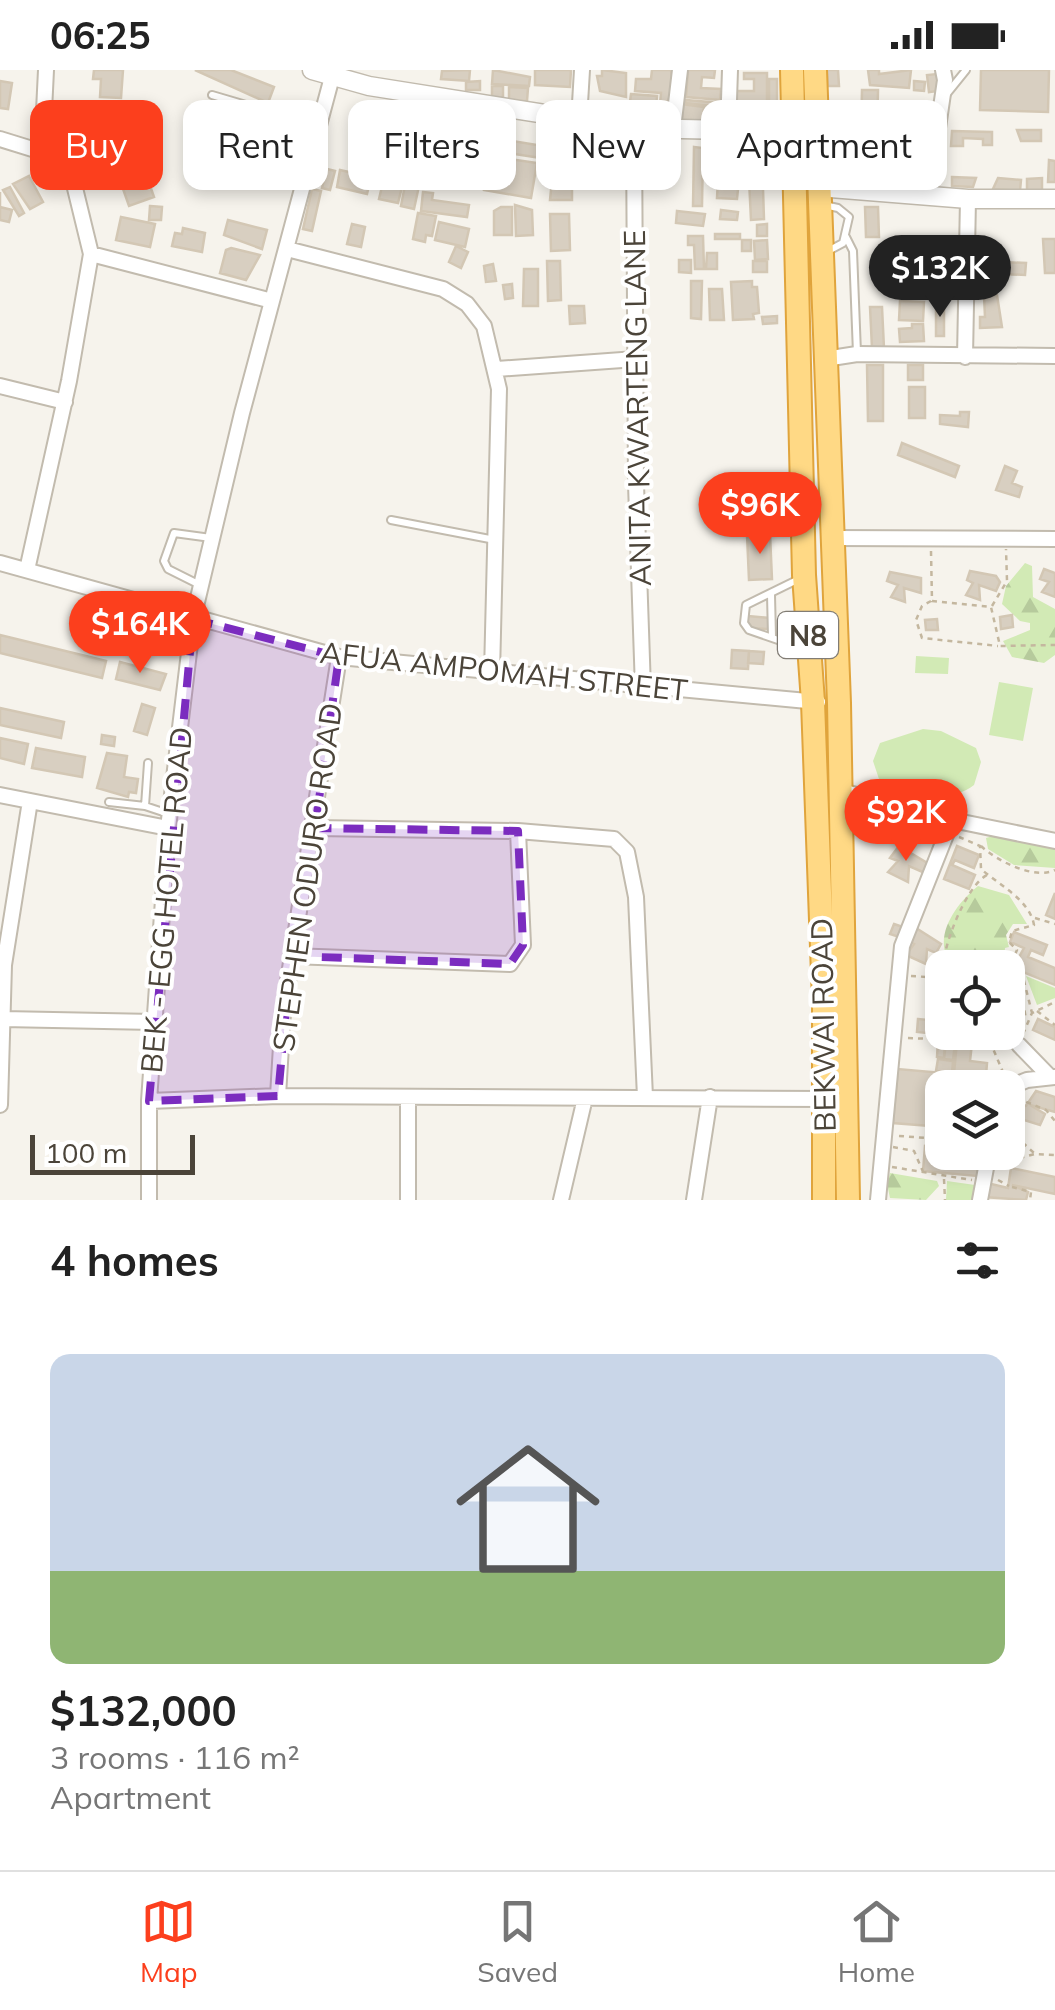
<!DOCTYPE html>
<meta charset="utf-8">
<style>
:root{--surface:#fff;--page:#f2f2f2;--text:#222;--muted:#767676;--line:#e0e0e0;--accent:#fc3f1d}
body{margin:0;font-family:Mulish,sans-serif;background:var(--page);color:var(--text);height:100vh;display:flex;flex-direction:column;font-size:38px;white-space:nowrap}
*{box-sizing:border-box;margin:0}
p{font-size:32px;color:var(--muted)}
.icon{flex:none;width:55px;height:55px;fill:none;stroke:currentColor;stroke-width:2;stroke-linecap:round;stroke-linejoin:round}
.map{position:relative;height:1130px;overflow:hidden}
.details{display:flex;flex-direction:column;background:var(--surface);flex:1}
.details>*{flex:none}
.hud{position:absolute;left:30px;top:30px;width:995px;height:90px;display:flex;gap:20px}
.tools{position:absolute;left:925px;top:880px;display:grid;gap:20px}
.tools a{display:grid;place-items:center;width:100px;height:100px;border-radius:20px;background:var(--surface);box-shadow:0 5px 15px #0003;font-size:50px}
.scale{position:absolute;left:30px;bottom:25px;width:165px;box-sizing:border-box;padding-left:10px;border:5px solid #4b4439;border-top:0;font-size:28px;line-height:35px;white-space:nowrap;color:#4b4439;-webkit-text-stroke:8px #fff;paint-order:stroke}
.price{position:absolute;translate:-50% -85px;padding:0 22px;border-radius:35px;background:var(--accent);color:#fff;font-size:32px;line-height:65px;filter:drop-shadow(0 2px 5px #0008)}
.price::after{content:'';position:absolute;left:50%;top:60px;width:30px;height:22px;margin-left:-15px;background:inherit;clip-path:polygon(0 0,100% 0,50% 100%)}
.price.on{background:#222;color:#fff}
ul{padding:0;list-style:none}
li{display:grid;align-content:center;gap:20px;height:530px;padding:0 50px}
li span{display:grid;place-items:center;height:310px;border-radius:20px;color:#555}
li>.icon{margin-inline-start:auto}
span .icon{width:180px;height:180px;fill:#fffc;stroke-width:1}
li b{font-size:42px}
h2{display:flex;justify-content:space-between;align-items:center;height:120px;padding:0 50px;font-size:42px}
.chip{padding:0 35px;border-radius:20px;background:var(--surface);box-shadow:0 5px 15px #0003;font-size:35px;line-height:90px}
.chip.on{background:var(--accent);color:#fff}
.status{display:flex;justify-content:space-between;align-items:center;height:70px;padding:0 50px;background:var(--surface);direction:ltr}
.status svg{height:28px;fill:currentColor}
.menu{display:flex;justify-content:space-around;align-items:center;height:140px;border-top:2px solid var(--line);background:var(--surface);font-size:28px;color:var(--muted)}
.menu a{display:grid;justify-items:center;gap:5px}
.menu .on{color:var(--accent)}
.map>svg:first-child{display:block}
.green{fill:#d2eab5}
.forest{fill:url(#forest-firs)}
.building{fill:#d8cfc1;stroke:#d3c7b4;stroke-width:2.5}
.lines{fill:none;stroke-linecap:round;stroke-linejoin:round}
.service-casing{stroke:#c2bbae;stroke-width:10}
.minor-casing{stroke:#c2bbae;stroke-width:18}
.tertiary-casing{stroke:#c2bbae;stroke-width:21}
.trunk-casing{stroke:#e0a43c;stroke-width:26}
.path{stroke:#c4b79f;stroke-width:2.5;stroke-dasharray:5 5;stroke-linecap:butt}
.service{stroke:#fff;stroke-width:6}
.minor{stroke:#fff;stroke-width:14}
.tertiary{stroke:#fff;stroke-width:18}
.trunk{stroke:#ffd985;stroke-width:22}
.marked{fill:#7b2cbf;fill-opacity:0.2;stroke:#7b2cbf;stroke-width:8;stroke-dasharray:20 12;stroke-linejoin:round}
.labels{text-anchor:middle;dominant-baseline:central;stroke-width:8;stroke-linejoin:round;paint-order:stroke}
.shield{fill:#fff;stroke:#817c74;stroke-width:2.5}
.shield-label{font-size:28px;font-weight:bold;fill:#4b4439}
.street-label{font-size:30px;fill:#4b4439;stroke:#fff}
</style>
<div class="status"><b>06:25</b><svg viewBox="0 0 49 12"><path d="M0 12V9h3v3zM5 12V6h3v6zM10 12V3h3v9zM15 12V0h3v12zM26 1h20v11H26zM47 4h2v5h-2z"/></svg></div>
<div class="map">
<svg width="1055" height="1130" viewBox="0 0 1055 1130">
<defs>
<pattern id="forest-firs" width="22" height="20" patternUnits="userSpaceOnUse" patternTransform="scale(2.5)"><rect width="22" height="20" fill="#d2eab5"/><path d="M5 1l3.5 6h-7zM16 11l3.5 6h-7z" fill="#b6ca9c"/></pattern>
</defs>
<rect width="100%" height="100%" fill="#f6f3ec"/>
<path class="green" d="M916,586L949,588L948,604L915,603Z
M999,612L1033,618L1023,671L989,665Z
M923,659L941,661L976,678L981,692L974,715C947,736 908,722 879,709L873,691L880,673Z
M1026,906L1055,918V928L1037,935Z
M947,1111L975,1115L973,1130H946Z"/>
<path class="forest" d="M1025,493L1032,496L1033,527L1055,539V585L1044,593L1012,587L1003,571L1030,560V553L1020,551L1002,534L1006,516Z
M880,739L936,753L947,773L923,774L894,756L871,771L857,765L855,742Z
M999,764L1055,775V798L1014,795L988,779L986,768Z
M978,816L1009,825L1027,854H1013L1006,865L1009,877L1005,878L1004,895L974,882L947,887C935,862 959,831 978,816Z
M890,1103L937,1111L939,1116L926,1130L890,1128L887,1114Z"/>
<path class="building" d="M94,0H123L121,28L100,27L101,9H93Z
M195,0H231L274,17L268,33Z
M470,0L469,11L441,9L442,1Z
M493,0L530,7L529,16L492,14Z
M535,0H571L570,17L535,15Z
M602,0L626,3V27L600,21L597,6H602Z
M652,0H671L673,19L666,35L660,34L661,23L635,21L636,9H651Z
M688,0H715L714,8L702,7L701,18L721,19L720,30L686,27Z
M827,0H838L839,16H828Z
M868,0H879V4L911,0L909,18L870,15Z
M981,0H1049L1048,42L980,40Z
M744,3H767V33L731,32V21H754V9H744Z
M937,4L938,21L929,22L927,5Z
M769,9H777V33H769Z
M0,11L12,13L8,39L0,38Z
M480,11V20H466V12Z
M914,11L925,12L924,21L914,20Z
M492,16H503V28H492Z
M509,17L528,18L527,31H509Z
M862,20H878L877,62H861Z
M631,24L657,26L656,38L630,32Z
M686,30L721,33V37L685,33Z
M590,32L600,33V44H589Z
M914,32V39H922V55H916V63L884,64L883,33Z
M681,34L704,37L702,55L679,53Z
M707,38L724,40L723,55L706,54Z
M638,39L668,41L667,52L637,50Z
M111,40L121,72L105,77L95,45Z
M404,43L432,54L426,70L398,60Z
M839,50L851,51L849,68L837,67Z
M131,55L136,64L126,70L121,61Z
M441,57L468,63L465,79L438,73Z
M1017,60H1041V71H1021Z
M952,61L992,62V75H983V69L963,68V76H951Z
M545,65L612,70L611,80L545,75Z
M483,66L543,76L541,88L481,79Z
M918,70L930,71L928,99L916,98Z
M388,75L399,78L392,105L381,103Z
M694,77L703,78L702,136H693Z
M899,79H912V94L903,102H876V108H866V81H888V92L899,91Z
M615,80L628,82L627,93L613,92Z
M490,86L537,93L531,128L484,120Z
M140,87L154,127L129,136L115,96Z
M762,88L764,149L751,150L748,89Z
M719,90L738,91L737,102H729V118L738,119L737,129L717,128Z
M1049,90L1055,91V112H1048Z
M554,91H572V130H550Z
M327,99L335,101L330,120L322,118Z
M408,99L422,102L414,139L401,136Z
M340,100L371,107L367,124L337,117Z
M29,106L43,132L30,139L13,114Z
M952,107L976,108L973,117L952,116Z
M384,108L403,113L398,133L379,129Z
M998,108L1021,110L1020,121L993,119Z
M1042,108V120L1027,121V109Z
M10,117L24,143L19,146L3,120Z
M312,119L321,121L312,161L303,159Z
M0,122V137L12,140L9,152L0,150Z
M423,122L433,123L432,130L469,135L467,147L421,141Z
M515,135L532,140L533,165L516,166Z
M150,136L162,137L161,150H149Z
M501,137H512V165H494V141Z
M865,137H878L879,167H866Z
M721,140L738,142L737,150L720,149Z
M677,141L705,144L703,156L676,153Z
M418,143L436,146L432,166L426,165L425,172L413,169Z
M550,144H569L570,180L551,181Z
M121,147L155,154L150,177L116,170Z
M228,150L267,160L262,179L224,165Z
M439,152L469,159L465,177L435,170Z
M352,154L365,157L361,177L347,174Z
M767,154V166H757V155Z
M183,158L205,163L202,182L172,176L175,163L182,164Z
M715,164H740V169H715Z
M688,166H703L704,199H695L694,175H688Z
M1043,169H1055V203H1045Z
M742,170H751V181H742Z
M767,170L768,189L755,190L754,171Z
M456,176L468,182L461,198L449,192Z
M231,178L260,185L246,210L220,203L226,180Z
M707,183H717V199H706Z
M889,187L928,188V221H888Z
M679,190H691V203L679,202Z
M547,191H560L561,230L548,231Z
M753,191H767V202H753Z
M980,191L1026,193L1025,205L979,203Z
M493,194L496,211L486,212L484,196Z
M524,199H538V236H523Z
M691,211H702L701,249L691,248Z
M752,211V217H757L759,243L753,244L754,249L733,250L731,212Z
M512,214L513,228L505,229L503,215Z
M709,219H722L724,250H710Z
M997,225L1002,257L980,258V247H985L984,226Z
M900,231L924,232L923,251L899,250Z
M936,235H944V266H936Z
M569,236H584L585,253L570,254Z
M870,237H882L884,278H872Z
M777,246V253L763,254L762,247Z
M912,254H923L924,271L900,272L899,259L912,258Z
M867,295H883V351H868Z
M908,295H923V310H908Z
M909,317H925V348H909Z
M960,342H969L968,357L940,354V345L960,346Z
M902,373L959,396L955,407L898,385Z
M1005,396L1017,401L1012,413L1022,417L1019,427L996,420Z
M770,464L772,509L749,510L747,465Z
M1044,499L1055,503V527L1042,522L1049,512L1040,509Z
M970,501L996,506L1000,512L996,521L979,515L980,530L966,525L973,513L967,510Z
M890,502L921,508V523L904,518L905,532L891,527L898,515L887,511Z
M1012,545L1013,557L1001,559L1000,547Z
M748,546L769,548L768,559L747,558Z
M937,549L938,560H926L925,550Z
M0,565L106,591L102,608L0,583Z
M732,580L749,581L748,599L731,598Z
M749,581L764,582L763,594L748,593Z
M120,592L166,604L160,620L116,609Z
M142,634L155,638L147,665L134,661Z
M0,638L64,652L61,668L0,655Z
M102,665L115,667L114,676L101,674Z
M0,668L28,674L24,694L0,688Z
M36,678L85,687L82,707L32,698Z
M107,683L127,686L124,707L138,709L136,723L129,722L128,727L97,718Z
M899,776L929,794L925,803L909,796L908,812L888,802L898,791L890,788Z
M957,776L979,785L974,798L955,790L952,795L975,805L969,819L944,809Z
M1055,823V849L1046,845Z
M894,854L903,857L899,867L890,864Z
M916,858L941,874L936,883L927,879L926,894L906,885L914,874L905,870Z
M1014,862L1047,875L1043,885L1031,880L1028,887L1055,898V915L1013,898L1024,878L1010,872Z
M953,888L973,898H949Z
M1008,936L1023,943L1017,955L1008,950Z
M918,949L938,951L936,964L917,962Z
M1038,949L1055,957V970L1033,960Z
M940,953L942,962H978L977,972L938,969Z
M938,971L945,972L944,988L937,987Z
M957,971L972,973L970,991L987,993L985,1018H942V1057L893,1053L898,999L954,1004Z
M946,972L955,973L953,990L944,989Z
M938,989L953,991L952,1003L936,1001Z
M1036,1021L1055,1027V1042L1030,1035L1045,1044L1040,1055L1008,1045L1009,1033L1026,1036Z
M925,1076L942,1078V1082H979L977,1106L923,1101Z
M1011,1098L1055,1107V1124L1012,1115L1028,1122L1026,1130L984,1127L987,1113L1008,1118Z"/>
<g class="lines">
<g class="service-casing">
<path id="service" d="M212,25L317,56
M945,26L966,0
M824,135L838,138L849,147L843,173L828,181
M846,167L853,181L857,283
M391,450L495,470
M797,510L746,535L744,553L749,560L804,579
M200,515L168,499L164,491L174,463L211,468
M771,525L772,567
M148,693L145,736L169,744
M109,732L145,736"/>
</g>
<g class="minor-casing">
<path id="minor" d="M579,50L582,0
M634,58L636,414L643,619
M673,59L680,0
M728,60L730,0
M0,69L42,82
M928,126L945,10L943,0
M287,179L443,219L467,234L484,256L499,319L492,603
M91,184L272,231
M965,287L968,129
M825,289L857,284L1055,286
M497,299L636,289
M0,316L65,332
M833,468L1055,469
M0,493L339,587L818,632
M27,500L69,311L91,184L73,110L42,82L46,0
M841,721L952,750L1055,771
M0,725L168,758
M315,758L518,761L614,769L627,782L636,827L645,1027
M291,886L510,894L523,875L518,761
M3,949L154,952
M1019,975L1050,1007
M1008,1018L1027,1010L1055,1007
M278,1026L283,943L339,587
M408,1028V1130
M149,1031L278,1026L827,1029
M0,1035L4,895L30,731
M149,1130V1031L168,758L193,549L242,343L332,7
M561,1130L585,1028
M694,1130L710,1027
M878,1130L902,876L952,750
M980,1130L989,1082"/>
</g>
<g class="tertiary-casing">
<path id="tertiary" d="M312,0L369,16L634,58L772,61L802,67
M818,117L968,129H1055"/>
</g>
<g class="trunk-casing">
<path id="trunk" d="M792,0L804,505L813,632L824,932V1130
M815,0L839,633L848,1130"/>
</g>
<path class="path" d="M931,481L932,531L991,537L1000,576L1055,575
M931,531L922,536L916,550L922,568L998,576
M992,536L1007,511L1006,479
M959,767L980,776L981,799C999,815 1030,830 1034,855L1012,861L1009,872L1017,880L1009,898L1023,907L1032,943
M981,776C997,791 1034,810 1055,800
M1035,848L1055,854
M943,898C943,876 966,816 987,805
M942,900V913
M911,906L927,907L942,916
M1008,933L1024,937L1026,950
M1037,941L1055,955
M986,962L1005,1007
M1023,964L1032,943L1055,932
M908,968L934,969L942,951
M1017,1028L1046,1040L1055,1051
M1008,1059L1034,1083
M899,1066L942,1069
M893,1077L914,1081L924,1104
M1000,1093L1035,1084L1055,1085
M892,1097L972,1110
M944,1109L945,1130
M998,1110L1009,1116
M1012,1117L1031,1122L1030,1130"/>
<use href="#service" class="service"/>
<use href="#minor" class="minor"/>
<use href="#tertiary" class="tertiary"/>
<use href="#trunk" class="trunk"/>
</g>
<path class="marked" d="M193,549L339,587L315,758L518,761L523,875L510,894L291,886L278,1026L149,1031Z"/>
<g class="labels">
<rect class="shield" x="778" y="542" width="60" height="46" rx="8"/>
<g class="shield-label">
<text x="808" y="565">N8</text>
</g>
<g class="street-label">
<text transform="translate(637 338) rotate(-91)">ANITA KWARTENG LANE</text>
<text transform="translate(504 601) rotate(6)">AFUA AMPOMAH STREET</text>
<text transform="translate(307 807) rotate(-82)">STEPHEN ODURO ROAD</text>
<text transform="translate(166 830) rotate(-85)">BEK - EGG HOTEL ROAD</text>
<text transform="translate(823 955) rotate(-91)">BEKWAI ROAD</text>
</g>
</g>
</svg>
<div class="tools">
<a><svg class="icon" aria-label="locate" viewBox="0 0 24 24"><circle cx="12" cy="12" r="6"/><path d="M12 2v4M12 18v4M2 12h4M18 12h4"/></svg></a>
<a><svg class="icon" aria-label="layers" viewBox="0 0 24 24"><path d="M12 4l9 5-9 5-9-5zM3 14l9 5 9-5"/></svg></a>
</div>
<div class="scale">100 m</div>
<b class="price on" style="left:940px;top:250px">$132K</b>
<b class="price" style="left:760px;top:487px">$96K</b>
<b class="price" style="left:140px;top:606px">$164K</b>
<b class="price" style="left:906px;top:794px">$92K</b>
<div class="hud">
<a class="chip on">Buy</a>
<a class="chip">Rent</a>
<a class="chip">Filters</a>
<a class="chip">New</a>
<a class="chip">Apartment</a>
</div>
</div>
<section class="details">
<h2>4 homes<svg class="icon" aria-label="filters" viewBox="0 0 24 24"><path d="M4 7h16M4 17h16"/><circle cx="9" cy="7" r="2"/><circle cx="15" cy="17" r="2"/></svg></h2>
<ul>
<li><span style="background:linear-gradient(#c9d6e8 70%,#8fb573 0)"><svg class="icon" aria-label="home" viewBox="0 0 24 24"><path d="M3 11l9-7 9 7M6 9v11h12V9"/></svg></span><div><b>$132,000</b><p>3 rooms · 116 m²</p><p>Apartment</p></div></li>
</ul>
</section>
<nav class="menu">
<a class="on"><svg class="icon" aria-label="map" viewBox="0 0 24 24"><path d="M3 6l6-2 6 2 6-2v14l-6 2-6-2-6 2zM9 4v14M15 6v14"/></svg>Map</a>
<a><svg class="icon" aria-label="saved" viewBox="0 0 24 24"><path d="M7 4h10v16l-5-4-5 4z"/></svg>Saved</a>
<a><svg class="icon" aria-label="home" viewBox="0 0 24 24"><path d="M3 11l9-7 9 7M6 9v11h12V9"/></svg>Home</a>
</nav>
